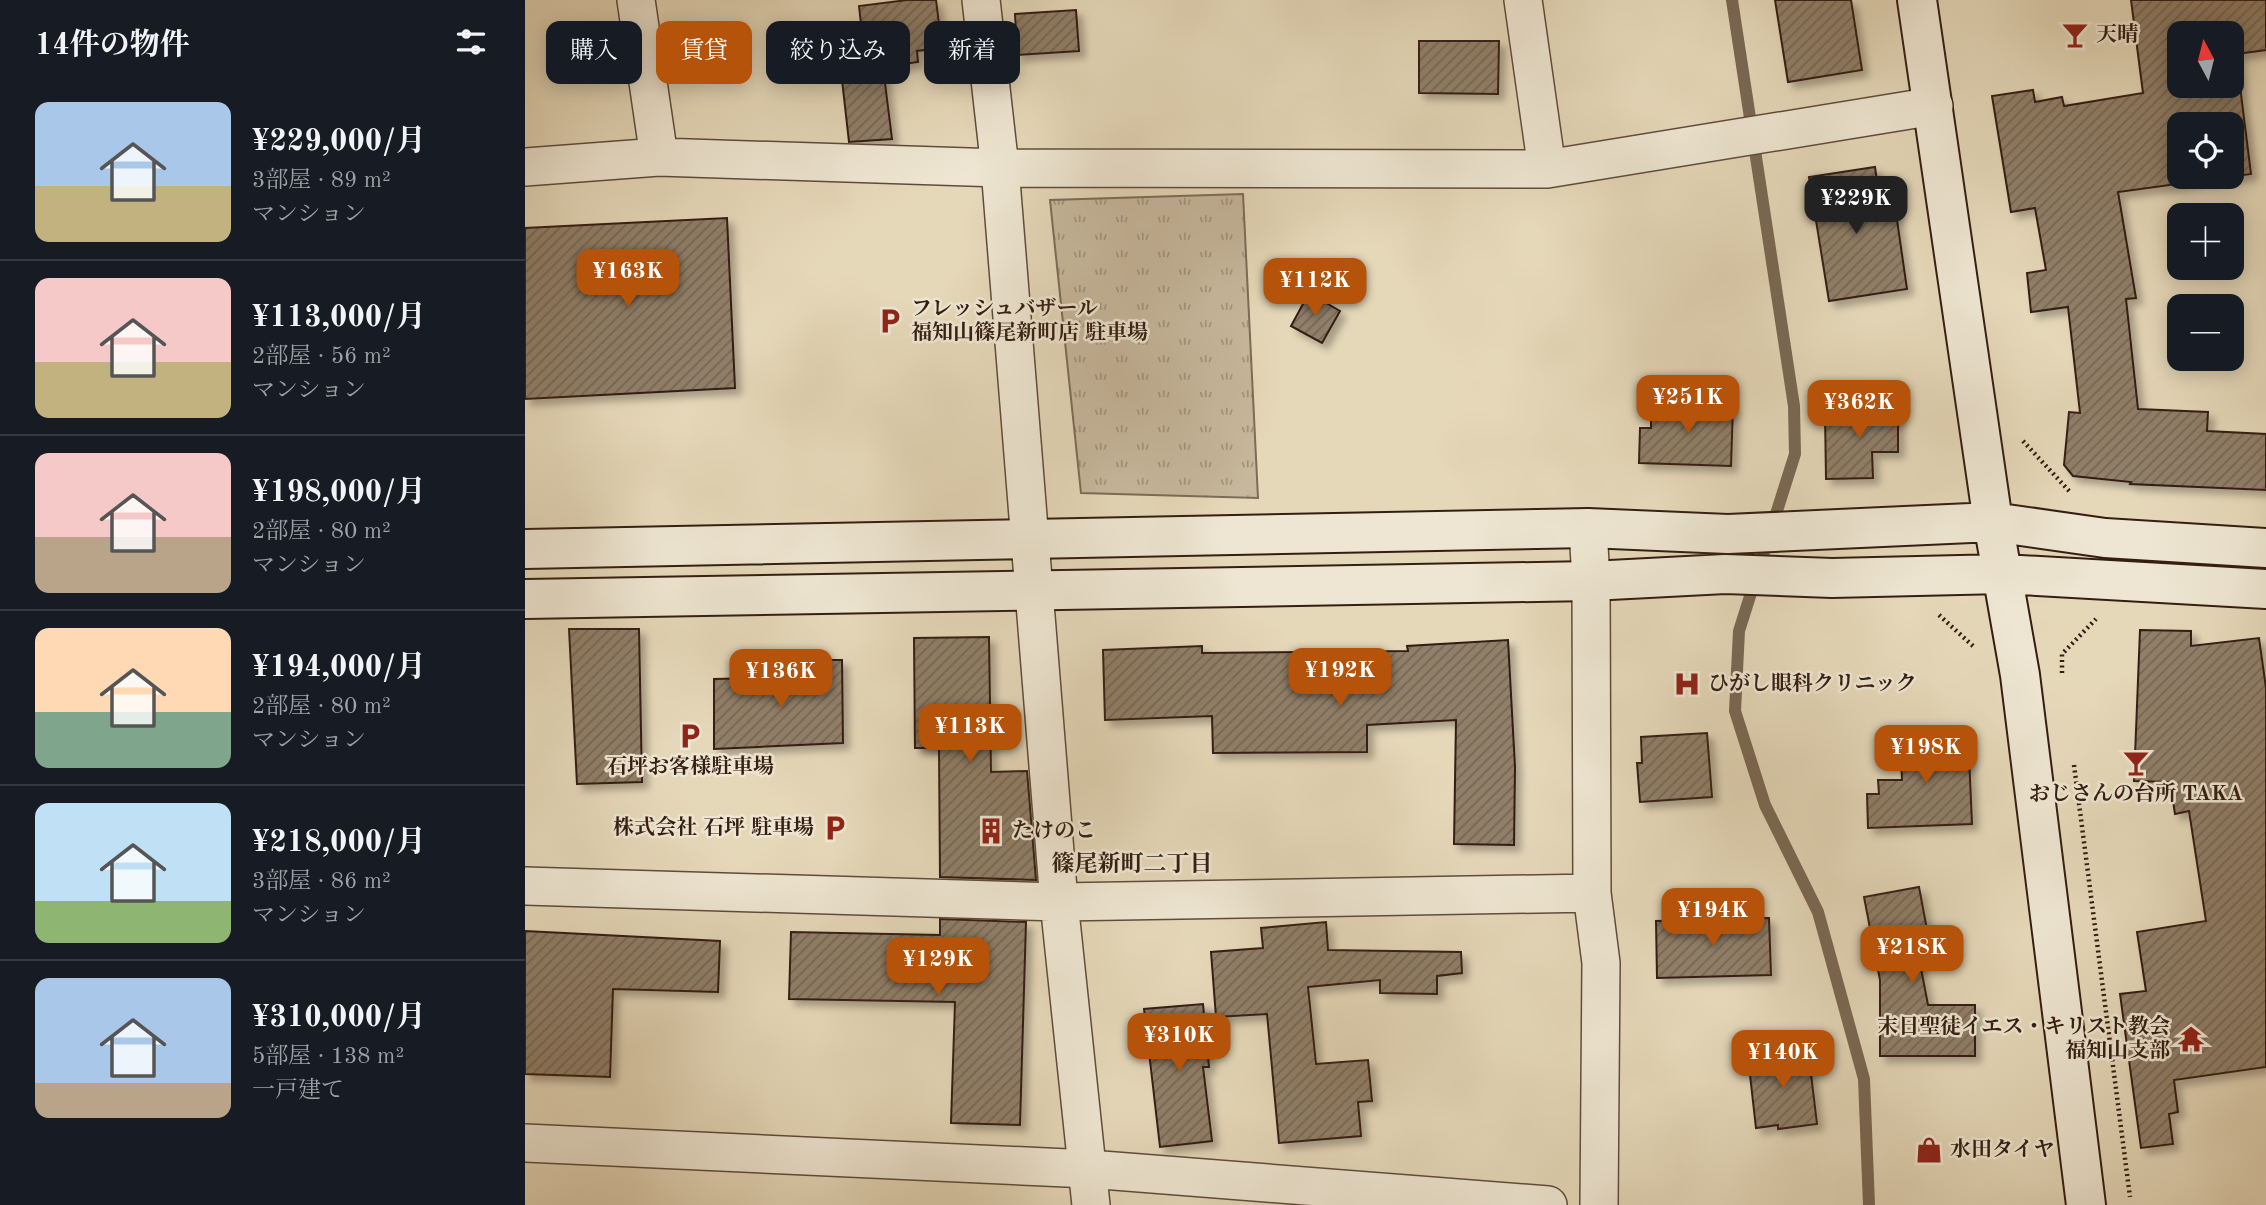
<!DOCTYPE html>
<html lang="ja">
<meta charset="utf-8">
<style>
:root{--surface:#171b24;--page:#242831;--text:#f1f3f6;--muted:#9ea1a6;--line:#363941;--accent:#b45309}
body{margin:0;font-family:"Old Standard TT","Noto Serif JP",serif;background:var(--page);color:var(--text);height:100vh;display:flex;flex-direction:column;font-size:26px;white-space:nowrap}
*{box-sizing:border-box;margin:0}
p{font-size:23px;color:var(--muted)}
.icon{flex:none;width:38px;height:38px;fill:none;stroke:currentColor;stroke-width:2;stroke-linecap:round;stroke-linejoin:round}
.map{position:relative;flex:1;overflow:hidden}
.panel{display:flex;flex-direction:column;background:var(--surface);width:525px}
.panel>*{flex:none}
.top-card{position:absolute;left:21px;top:21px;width:665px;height:63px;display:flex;gap:14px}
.needle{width:46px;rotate:353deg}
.buttons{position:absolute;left:1642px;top:21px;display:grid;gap:14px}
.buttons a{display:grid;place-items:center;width:77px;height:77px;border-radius:14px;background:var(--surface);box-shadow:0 4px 18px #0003;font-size:35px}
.price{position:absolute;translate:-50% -60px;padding:0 16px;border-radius:14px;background:var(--accent);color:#fff;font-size:23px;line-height:46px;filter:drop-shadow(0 2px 4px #0008)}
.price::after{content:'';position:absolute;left:50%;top:42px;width:21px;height:16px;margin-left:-10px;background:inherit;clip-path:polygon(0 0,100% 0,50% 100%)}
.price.on{background:#222;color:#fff}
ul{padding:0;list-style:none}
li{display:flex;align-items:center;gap:21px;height:175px;padding:0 35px}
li+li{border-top:2px solid var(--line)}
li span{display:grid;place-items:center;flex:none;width:196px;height:140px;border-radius:14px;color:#555}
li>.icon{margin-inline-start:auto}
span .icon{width:84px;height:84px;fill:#fffc;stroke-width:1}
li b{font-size:30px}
h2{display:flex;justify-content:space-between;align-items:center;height:84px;padding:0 35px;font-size:30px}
.tag{padding:0 24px;border-radius:14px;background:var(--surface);box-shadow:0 4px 18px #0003;font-size:24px;line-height:63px}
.tag.on{background:var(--accent);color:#fff}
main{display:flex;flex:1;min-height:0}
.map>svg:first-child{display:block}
.park{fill:url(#park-tufts);stroke:#7e6b58;stroke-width:2}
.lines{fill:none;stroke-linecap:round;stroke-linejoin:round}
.stream{stroke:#7a6854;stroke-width:12}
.building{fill:url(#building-hatch);stroke:#341e12;stroke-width:2;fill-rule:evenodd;filter:url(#shadow)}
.street-casing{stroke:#604c3c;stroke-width:40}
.secondary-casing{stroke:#341e12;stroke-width:42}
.path{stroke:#341e12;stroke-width:4.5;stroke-dasharray:2 3.5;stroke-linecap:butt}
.street{stroke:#eee6d2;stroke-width:37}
.secondary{stroke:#eee6d2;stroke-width:38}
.labels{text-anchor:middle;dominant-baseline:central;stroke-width:5;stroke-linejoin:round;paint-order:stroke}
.poi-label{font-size:21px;font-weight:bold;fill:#341e12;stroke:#eee6d2;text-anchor:start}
.neighbourhood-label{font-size:23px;font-weight:bold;fill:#341e12;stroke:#eee6d2}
</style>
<main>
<section class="panel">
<h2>14件の物件<svg class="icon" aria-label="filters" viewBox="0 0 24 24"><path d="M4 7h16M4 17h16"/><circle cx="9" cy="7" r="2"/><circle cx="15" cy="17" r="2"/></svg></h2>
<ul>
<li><span style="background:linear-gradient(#a9c7e8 60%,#c2b280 0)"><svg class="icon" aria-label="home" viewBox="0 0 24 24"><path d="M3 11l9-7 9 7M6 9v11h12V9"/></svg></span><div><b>¥229,000/月</b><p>3部屋 · 89 m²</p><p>マンション</p></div></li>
<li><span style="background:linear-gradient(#f6c9c9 60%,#c2b280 0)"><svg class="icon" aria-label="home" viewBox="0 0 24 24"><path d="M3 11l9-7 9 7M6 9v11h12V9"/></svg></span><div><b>¥113,000/月</b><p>2部屋 · 56 m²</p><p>マンション</p></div></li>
<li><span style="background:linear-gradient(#f6c9c9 60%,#b9a48a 0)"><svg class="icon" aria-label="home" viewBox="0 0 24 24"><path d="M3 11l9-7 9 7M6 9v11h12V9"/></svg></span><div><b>¥198,000/月</b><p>2部屋 · 80 m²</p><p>マンション</p></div></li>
<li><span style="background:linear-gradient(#ffd9b3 60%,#7fa58c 0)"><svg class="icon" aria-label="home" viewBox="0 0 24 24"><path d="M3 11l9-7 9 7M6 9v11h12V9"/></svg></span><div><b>¥194,000/月</b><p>2部屋 · 80 m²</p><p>マンション</p></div></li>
<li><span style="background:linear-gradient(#bfe0f5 70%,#8fb573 0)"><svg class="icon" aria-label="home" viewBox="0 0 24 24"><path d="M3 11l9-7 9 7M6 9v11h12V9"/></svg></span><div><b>¥218,000/月</b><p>3部屋 · 86 m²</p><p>マンション</p></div></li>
<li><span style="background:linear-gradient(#a9c7e8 75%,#b9a48a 0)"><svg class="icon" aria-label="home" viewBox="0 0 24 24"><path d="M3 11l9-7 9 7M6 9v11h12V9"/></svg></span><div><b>¥310,000/月</b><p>5部屋 · 138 m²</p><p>一戸建て</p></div></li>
</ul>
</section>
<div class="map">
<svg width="1741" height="1205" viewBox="0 0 1741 1205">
<defs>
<pattern id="park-tufts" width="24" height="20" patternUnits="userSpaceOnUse" patternTransform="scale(1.75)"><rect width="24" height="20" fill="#c7b89d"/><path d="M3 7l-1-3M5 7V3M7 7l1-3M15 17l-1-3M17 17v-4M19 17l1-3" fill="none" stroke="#a2957f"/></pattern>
<pattern id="building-hatch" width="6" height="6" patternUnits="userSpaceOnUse" patternTransform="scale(1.75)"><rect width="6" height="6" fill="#907f69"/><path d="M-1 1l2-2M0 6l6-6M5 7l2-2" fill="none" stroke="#766755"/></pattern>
<filter id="shadow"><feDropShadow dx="6" dy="6" stdDeviation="3.5" flood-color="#0004"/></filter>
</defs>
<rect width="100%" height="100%" fill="#e5d8b9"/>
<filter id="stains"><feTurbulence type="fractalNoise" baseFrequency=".00286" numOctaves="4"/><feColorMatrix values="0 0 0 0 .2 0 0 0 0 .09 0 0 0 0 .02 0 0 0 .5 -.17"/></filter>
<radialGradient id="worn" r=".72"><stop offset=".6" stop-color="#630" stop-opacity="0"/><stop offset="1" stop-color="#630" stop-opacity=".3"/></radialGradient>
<path class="park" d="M718,194L733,498L556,493L525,200Z"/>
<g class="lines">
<path class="stream" d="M1207,0L1269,406L1270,454L1214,631L1210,711L1240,805L1293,912L1339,1079L1344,1205"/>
</g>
<path class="building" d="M382,0H411L417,48L392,51L393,62L358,67L367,139L324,142L316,71L309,72L303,29L336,24L334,6Z
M1250,0H1326L1337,70L1263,82Z
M1606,0H1741V50L1711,54L1726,174L1593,192L1611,298L1601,299L1613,409L1683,412L1682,431L1741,434V490L1605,484L1606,482L1548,476L1539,465L1544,412L1555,413L1543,307L1506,312L1502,273L1521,270L1510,208L1486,212L1467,96L1508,90L1510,102L1537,97L1539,106L1618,93ZM1654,33H1706V86H1654ZM1654,124H1706V177H1654Z
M551,10L554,51L492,55L490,14Z
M894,41H974L973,94L894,93Z
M1350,167L1357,216L1371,213L1382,289L1304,301L1284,177Z
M202,218L210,388L0,399V228Z
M784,293L815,311L797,343L766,326Z
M1126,402L1208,406L1206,466L1114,463L1115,428H1126Z
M1373,403V452H1347L1348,478L1301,479L1300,414Z
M44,629H114L117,782L52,784Z
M1615,630L1666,631V646L1734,638L1741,688V1067L1649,1080L1653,1112L1644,1114L1648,1144L1616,1148L1595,994L1621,991L1612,932L1681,921L1664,811L1650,814L1645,782L1609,781Z
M464,637L466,772L502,771L511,880L415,877L414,748H390L389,638Z
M983,640L990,767L989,845L929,844L931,720L842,725V752L688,753L687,716L580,720L578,650L677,646V653L883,651L882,646Z
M275,660H317L318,743L189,749V679L275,677Z
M1182,733L1187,797L1115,802L1112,763H1117L1116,737Z
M1443,734L1447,824L1343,828L1342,794H1354L1353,780H1377L1375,737Z
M1394,887L1403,935L1390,937L1403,1005H1450V1056H1355V980L1339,897Z
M1244,918L1246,975L1132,978L1131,921Z
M415,919L501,922L495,1125L426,1123L430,1002L264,999L266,932L415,935Z
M801,922L803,950L936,952L937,973L912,976V994L855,993V980L783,987L791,1064L843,1060L847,1101L833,1102L836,1136L754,1143L742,1014L691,1017L686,952L738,948L736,928Z
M0,931L195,941L193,992L88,989L85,1077L0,1074Z
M678,1004L684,1067H678L687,1141L635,1147L619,1009Z
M1283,1049L1292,1124L1253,1129V1125L1231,1128L1223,1057Z"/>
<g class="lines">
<g class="street-casing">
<path id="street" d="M111,0L134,157
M456,0L475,168L534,902L566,1205
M998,0L1022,169
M0,167L134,157L475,168L1022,169L1409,106
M1063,528L1066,581L1067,893L1076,963L1074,1205
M0,886L534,902L1067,893
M0,1143L564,1169L1023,1205"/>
</g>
<g class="secondary-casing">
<path id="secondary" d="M1392,0L1468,522L1495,675L1561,1205
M0,549L1063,528L1203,534L1468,522L1580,538L1741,548
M0,599L1066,581L1200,574L1307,578L1478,574L1741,589"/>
</g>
<path class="path" d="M1498,441L1546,493
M1414,615L1448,646
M1537,673V654L1571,619
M1549,765L1605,1197"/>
<use href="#street" class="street"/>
<use href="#secondary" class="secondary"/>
</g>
<defs>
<g id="bar-bare" transform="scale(2.1)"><path d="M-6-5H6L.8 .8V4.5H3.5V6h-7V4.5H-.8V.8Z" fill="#8f2418" stroke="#eee6d2" stroke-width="2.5" paint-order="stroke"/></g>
<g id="parking-bare" transform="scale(2.1)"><path d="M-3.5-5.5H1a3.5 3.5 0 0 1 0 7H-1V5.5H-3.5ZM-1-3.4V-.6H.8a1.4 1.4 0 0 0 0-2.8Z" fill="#8f2418" stroke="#eee6d2" stroke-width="2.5" paint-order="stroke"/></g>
<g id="hospital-bare" transform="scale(2.1)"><path d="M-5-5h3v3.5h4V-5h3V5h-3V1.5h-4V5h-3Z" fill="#8f2418" stroke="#eee6d2" stroke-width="2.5" paint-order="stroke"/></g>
<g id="building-bare" transform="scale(2.1)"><path d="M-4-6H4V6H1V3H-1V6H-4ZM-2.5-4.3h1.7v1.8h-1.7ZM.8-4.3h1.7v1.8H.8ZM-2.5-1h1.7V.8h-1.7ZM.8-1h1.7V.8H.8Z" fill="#8f2418" stroke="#eee6d2" stroke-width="2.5" paint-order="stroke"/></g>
<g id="temple-bare" transform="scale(2.1)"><path d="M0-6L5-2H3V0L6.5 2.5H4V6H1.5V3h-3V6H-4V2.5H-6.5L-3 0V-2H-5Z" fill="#8f2418" stroke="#eee6d2" stroke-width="2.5" paint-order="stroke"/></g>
<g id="shop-bare" transform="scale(2.1)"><path d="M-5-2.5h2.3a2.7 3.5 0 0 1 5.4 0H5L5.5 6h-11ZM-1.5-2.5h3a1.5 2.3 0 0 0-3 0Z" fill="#8f2418" stroke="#eee6d2" stroke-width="2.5" paint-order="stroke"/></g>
</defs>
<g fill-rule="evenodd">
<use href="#bar-bare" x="1550" y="35"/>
<use href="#parking-bare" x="365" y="321"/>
<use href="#hospital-bare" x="1162" y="684"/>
<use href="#parking-bare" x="165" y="736"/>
<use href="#bar-bare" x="1611" y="763"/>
<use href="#parking-bare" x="310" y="828"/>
<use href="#building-bare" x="466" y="831"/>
<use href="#temple-bare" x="1666" y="1039"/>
<use href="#shop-bare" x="1404" y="1150"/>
</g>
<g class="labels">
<g class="poi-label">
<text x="1571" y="35">天晴</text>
<text x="386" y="309">フレッシュバザール<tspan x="386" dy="24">福知山篠尾新町店 駐車場</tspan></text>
<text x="1183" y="684">ひがし眼科クリニック</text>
<text x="165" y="767" text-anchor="middle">石坪お客様駐車場</text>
<text x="1611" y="794" text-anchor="middle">おじさんの台所 TAKA</text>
<text x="289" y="828" text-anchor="end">株式会社 石坪 駐車場</text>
<text x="487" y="831">たけのこ</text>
<text x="1645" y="1027" text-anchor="end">末日聖徒イエス・キリスト教会<tspan x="1645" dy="24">福知山支部</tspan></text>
<text x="1425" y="1150">水田タイヤ</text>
</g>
<g class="neighbourhood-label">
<text x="607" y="864">篠尾新町二丁目</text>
</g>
</g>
<rect width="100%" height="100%" filter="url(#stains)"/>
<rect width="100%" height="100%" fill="url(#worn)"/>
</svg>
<div class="buttons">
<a><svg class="needle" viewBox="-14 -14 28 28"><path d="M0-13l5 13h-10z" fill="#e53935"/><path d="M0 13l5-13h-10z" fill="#9ea1a6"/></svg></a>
<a><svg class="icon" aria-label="locate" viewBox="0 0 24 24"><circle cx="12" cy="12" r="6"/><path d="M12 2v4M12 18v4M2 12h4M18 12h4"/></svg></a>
<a>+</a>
<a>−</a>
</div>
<b class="price on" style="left:1331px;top:236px">¥229K</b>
<b class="price" style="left:103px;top:309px">¥163K</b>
<b class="price" style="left:790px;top:318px">¥112K</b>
<b class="price" style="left:1163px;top:435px">¥251K</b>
<b class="price" style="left:1334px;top:440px">¥362K</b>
<b class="price" style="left:815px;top:708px">¥192K</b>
<b class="price" style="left:256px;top:709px">¥136K</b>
<b class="price" style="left:445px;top:764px">¥113K</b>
<b class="price" style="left:1401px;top:785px">¥198K</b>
<b class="price" style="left:1188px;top:948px">¥194K</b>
<b class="price" style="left:1387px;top:985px">¥218K</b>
<b class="price" style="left:413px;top:997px">¥129K</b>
<b class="price" style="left:654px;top:1073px">¥310K</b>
<b class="price" style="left:1258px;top:1090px">¥140K</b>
<div class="top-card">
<a class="tag">購入</a>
<a class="tag on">賃貸</a>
<a class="tag">絞り込み</a>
<a class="tag">新着</a>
</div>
</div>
</main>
